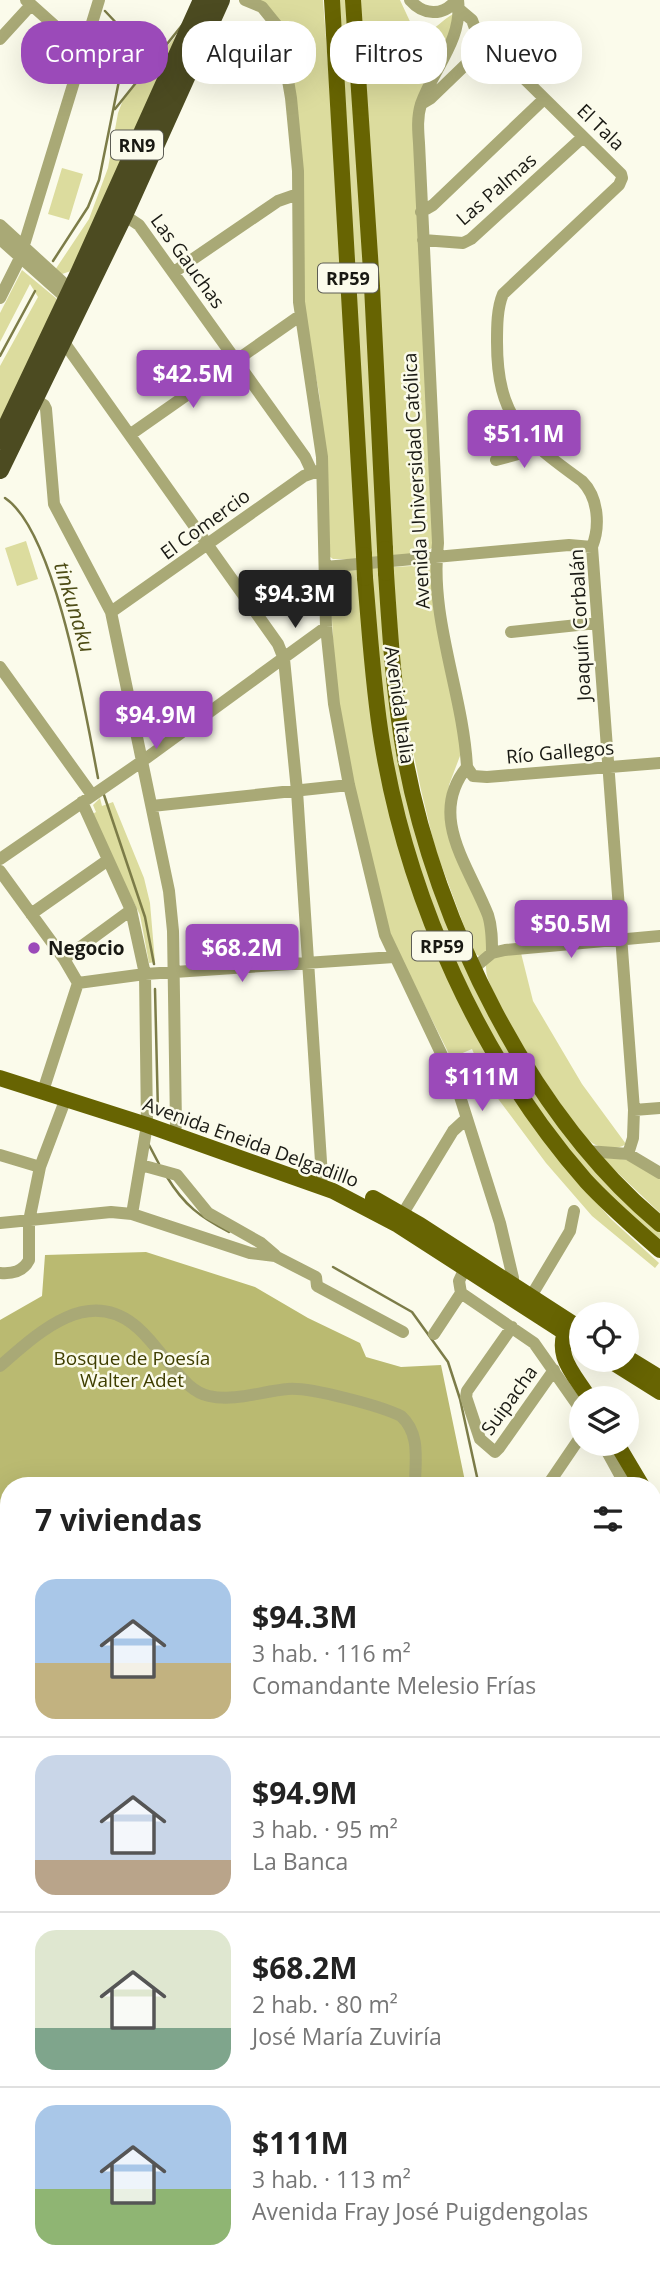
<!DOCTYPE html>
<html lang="es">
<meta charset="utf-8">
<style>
:root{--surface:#fff;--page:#f2f2f2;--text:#222;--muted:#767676;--line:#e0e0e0;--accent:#9b4ab9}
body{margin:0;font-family:"Open Sans",sans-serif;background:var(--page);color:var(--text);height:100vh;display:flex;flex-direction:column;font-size:26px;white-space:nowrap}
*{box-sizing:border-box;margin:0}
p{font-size:23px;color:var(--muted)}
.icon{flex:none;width:38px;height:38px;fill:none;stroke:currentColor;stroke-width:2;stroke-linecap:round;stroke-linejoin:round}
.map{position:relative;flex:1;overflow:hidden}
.drawer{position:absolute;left:0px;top:1477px;width:662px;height:800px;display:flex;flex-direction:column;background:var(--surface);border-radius:28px 28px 0 0;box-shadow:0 7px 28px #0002}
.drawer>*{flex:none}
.hud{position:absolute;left:21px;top:21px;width:620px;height:63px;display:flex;gap:14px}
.fabs{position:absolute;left:569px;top:1302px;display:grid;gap:14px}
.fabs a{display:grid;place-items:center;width:70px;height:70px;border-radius:50%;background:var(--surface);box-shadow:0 7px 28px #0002;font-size:35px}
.price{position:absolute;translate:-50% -60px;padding:0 16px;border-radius:7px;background:var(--accent);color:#fff;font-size:23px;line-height:46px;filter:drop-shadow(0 2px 4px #0008)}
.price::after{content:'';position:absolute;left:50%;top:42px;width:21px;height:16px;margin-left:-10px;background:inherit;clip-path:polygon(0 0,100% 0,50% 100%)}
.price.active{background:#222;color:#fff}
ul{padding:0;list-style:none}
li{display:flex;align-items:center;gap:21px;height:175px;padding:0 35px}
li+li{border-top:2px solid var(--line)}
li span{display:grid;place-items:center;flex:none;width:196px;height:140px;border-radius:21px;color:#555}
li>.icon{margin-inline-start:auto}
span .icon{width:84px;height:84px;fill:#fffc;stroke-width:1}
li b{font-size:30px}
h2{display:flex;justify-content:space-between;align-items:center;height:84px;padding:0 35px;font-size:30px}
.pill{padding:0 24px;border-radius:28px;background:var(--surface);box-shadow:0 7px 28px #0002;font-size:24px;line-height:63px}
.pill.active{background:var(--accent);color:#fff}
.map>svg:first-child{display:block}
.green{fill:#dcdc9e}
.forest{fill:#baba71}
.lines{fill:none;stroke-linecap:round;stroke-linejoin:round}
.stream{stroke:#7c7c48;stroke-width:2.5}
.minor{stroke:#a9a976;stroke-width:12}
.major{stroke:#676402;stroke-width:16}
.highway{stroke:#4c4b21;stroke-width:18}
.major-bridge{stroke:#676402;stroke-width:16}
.poi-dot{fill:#9b4ab9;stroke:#fbfbeb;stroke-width:2.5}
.labels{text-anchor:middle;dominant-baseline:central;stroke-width:5;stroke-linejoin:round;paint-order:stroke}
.shield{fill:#fbfbeb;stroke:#5d5d54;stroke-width:2}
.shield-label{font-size:18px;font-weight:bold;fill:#191913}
.street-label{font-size:19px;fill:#191913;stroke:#fbfbeb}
.poi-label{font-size:19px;font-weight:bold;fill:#191913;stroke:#fbfbeb;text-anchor:start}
.park-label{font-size:19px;fill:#3f3e01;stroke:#fbfbeb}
.water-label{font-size:21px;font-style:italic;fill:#4d4c15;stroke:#fbfbeb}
</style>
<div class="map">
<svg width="660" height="2276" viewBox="0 0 660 2276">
<rect width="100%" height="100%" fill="#fbfbeb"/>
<path class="green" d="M246,0H323L334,142L357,559H333L329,556L327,468L319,393L305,319L282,25Z
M337,0H347L399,757L512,1052L660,1231V1245L574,1160L500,1052L440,930L400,810L377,665Z
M358,0H400L413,28L424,34C436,29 442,20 453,14L451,37L416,107L436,537L432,548L422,553L393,557Z
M184,26L74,270L62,274L55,270L89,219L108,168L118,113L123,100Z
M62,168L83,174L69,220L48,214Z
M22,270L57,299L0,428V366L38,297L30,284L0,342V313Z
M26,541L38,579L17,586L5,548Z
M432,565L463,748L449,785L446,817L483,916L489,942L486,954L479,956L474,953L435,848L421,790L402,698L393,567Z
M359,570L374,738L385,796L409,880L434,948L582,1186L611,1219L659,1263L655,1268L592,1216L546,1163L487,1084L472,1049L451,1058L395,946L381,912L336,700L330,580L332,574L337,571Z
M100,798L102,806L113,802L144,878L150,903L155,962L149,963L140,915L91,815L96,812L93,805Z
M521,953L533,1001L582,1084L626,1144C616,1151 600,1149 591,1142C576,1132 567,1114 558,1100C532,1062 505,1022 488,979C486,974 486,969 486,963L497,956Z
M601,1157L630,1160L660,1179V1213Z"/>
<path class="forest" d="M146,1252L255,1287L308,1318L360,1343L366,1357L401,1367L441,1365L466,1486H9V2259L6,2260L0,2254V1320L42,1296L45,1255Z
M32,2268H108L96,2276H35Z
M504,2268H575L569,2276H511Z"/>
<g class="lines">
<path class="stream" d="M115,109L183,24
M53,261L88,207L99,180L126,46L122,29L105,11
M0,356L35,291
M5,498C56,532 86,716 98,778
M104,795L145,917L154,964
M155,989L158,1113
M149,1145L159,1164
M167,1177C184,1205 200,1217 229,1232
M333,1267L412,1312L448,1362L460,1399L479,1486
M653,1780H660"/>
<path class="minor" d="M26,0L84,52
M245,0L262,7L279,28L291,98L298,171L299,302L322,457L326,627L334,704L349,785L385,935L457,1087L500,1223L513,1278V1286
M410,0C423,15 443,17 456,0
M458,0C463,40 433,69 421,104C417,117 418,130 419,143L438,543C429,619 463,692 467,767C427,816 469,866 488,915C492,927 492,940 492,953
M459,9L472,20L476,31L621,174L622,178L619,185L503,294C497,308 497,327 497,342C497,418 524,439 582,481C599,498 600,527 592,547L634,1110L633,1138L628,1154
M0,39L31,5
M421,104L431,98L488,43
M421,212L433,205L544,99
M124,215L139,225L305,457L312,472
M0,225L71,290L78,293
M0,239L73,304
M423,240L463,243L471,239L583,137
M174,272L278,201L298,194
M0,298L20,258L99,0
M63,341L278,644L284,659L297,791L322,1177L320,1186
M36,400L44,405L46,409L54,504L111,612L169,891L173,931L176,1125L174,1135
M131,434L301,315
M496,460L529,451L535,445
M325,567L569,545L592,547
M111,612L304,476L318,471
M511,632L597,623
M0,667L92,795
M467,767L473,776L487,777L660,763
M82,802L131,910L145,974L147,1125L132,1214
M152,806L349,785
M0,859L141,762L326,627
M0,871L64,959L78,983L43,1091
M31,914L108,860
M64,959L131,910
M474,968L492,953L505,950L660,936
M78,983L145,974L394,957
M634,1110L660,1108
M587,1151L628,1154L660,1173
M0,1155L40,1167
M141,1165L177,1175L208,1213L261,1243L275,1255
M402,1215L453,1131L466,1119
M0,1223L111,1212L132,1214L250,1253L275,1256L316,1277L317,1286L403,1332
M0,1273C12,1274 23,1272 29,1260V1221L40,1167L66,1098
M461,1293L534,1343L581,1410
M527,1303L570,1231L574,1211
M512,1327L467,1391L466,1397L480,1439L495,1452L499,1448L554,1370
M434,1334L461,1293L459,1281L465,1268
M0,1366C36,1335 85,1287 133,1324C147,1334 157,1350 169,1363C180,1376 191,1392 209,1396C234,1402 263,1391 288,1389C310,1387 381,1406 401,1416C421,1434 415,1461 415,1486
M603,1444L626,1486
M547,1486L581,1436
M653,1545L660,1542
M653,1552L660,1584
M653,1645L660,1634
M653,1750L660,1738
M653,1768L660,1767
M653,1789L660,1787
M0,1845L9,1841
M653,1988L660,1987
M216,2268L223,2276
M331,2268L338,2276
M436,2268L446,2276
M185,2276L197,2268
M578,2276L586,2268"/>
<path class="major" d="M332,0L364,555
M353,0L372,286L385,549
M386,573C390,635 394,697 405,758C436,923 530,1116 660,1224
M365,578C370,633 373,688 382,742C408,900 480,1060 586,1181C609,1206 635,1228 660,1250
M0,1078L147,1125L333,1191L398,1225L581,1343
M373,1198L420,1225L581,1329
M568,1324C553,1356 573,1372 589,1398
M626,1357L660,1378
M609,1360L660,1392
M617,1444L642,1486
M653,1503L660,1515
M654,2276L660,2270"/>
<path class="highway" d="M0,440L80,271L202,0
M0,470L124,215L221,0"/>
<path class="major-bridge" d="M385,549L386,573
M364,555L365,578"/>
</g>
<circle class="poi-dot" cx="34" cy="948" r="7"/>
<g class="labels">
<g class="shield">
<rect x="111" y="130.5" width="52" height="29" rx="5"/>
<rect x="318" y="263.5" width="60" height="29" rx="5"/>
<rect x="412" y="931.5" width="60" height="29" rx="5"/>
</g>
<g class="shield-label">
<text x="137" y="145">RN9</text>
<text x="348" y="278">RP59</text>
<text x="442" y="946">RP59</text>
</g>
<g class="street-label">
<text transform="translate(601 127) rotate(44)">El Tala</text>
<text transform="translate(496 189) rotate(-41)">Las Palmas</text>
<text transform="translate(188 261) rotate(54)">Las Gauchas</text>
<text transform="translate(416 481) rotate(-93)">Avenida Universidad Católica</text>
<text transform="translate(205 524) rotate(-36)">El Comercio</text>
<text transform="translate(580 625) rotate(-93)">Joaquín Corbalán</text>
<text transform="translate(400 705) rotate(82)">Avenida Italia</text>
<text transform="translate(560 752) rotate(-5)">Río Gallegos</text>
<text transform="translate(251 1142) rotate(20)">Avenida Eneida Delgadillo</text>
<text transform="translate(509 1400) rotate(-54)">Suipacha</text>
</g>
<g class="poi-label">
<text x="48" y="948">Negocio</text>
</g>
<g class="park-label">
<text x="132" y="1358">Bosque de Poesía<tspan x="132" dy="22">Walter Adet</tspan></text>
</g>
<g class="water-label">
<text transform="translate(75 607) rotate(73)">tinkunaku</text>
</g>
</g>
</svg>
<div class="fabs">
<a><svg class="icon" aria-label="locate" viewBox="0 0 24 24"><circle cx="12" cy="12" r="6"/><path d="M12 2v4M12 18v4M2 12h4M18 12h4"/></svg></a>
<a><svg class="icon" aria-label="layers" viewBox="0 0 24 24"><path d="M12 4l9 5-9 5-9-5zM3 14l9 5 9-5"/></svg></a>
</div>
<b class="price" style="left:193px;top:410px">$42.5M</b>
<b class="price" style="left:524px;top:470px">$51.1M</b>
<b class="price active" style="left:295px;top:630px">$94.3M</b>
<b class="price" style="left:156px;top:751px">$94.9M</b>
<b class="price" style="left:571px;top:960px">$50.5M</b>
<b class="price" style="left:242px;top:984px">$68.2M</b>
<b class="price" style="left:482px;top:1113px">$111M</b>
<div class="hud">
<a class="pill active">Comprar</a>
<a class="pill">Alquilar</a>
<a class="pill">Filtros</a>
<a class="pill">Nuevo</a>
</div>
<section class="drawer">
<h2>7 viviendas<svg class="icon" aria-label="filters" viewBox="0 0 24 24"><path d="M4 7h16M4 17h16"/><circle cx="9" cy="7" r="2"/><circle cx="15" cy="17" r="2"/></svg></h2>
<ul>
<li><span style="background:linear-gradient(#a9c7e8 60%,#c2b280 0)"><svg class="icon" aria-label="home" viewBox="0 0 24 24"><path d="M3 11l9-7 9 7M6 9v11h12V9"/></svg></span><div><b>$94.3M</b><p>3 hab. · 116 m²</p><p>Comandante Melesio Frías</p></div></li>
<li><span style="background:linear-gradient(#c9d6e8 75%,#b9a48a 0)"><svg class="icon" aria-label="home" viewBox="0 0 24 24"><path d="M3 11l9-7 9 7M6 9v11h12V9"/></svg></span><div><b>$94.9M</b><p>3 hab. · 95 m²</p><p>La Banca</p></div></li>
<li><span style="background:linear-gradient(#dfe7d0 70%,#7fa58c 0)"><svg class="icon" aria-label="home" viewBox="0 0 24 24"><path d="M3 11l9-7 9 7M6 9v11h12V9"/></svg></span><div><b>$68.2M</b><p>2 hab. · 80 m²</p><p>José María Zuviría</p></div></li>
<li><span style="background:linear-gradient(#a9c7e8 60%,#8fb573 0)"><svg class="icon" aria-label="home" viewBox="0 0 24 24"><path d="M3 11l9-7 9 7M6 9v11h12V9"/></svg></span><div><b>$111M</b><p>3 hab. · 113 m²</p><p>Avenida Fray José Puigdengolas</p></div></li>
</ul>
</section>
</div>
